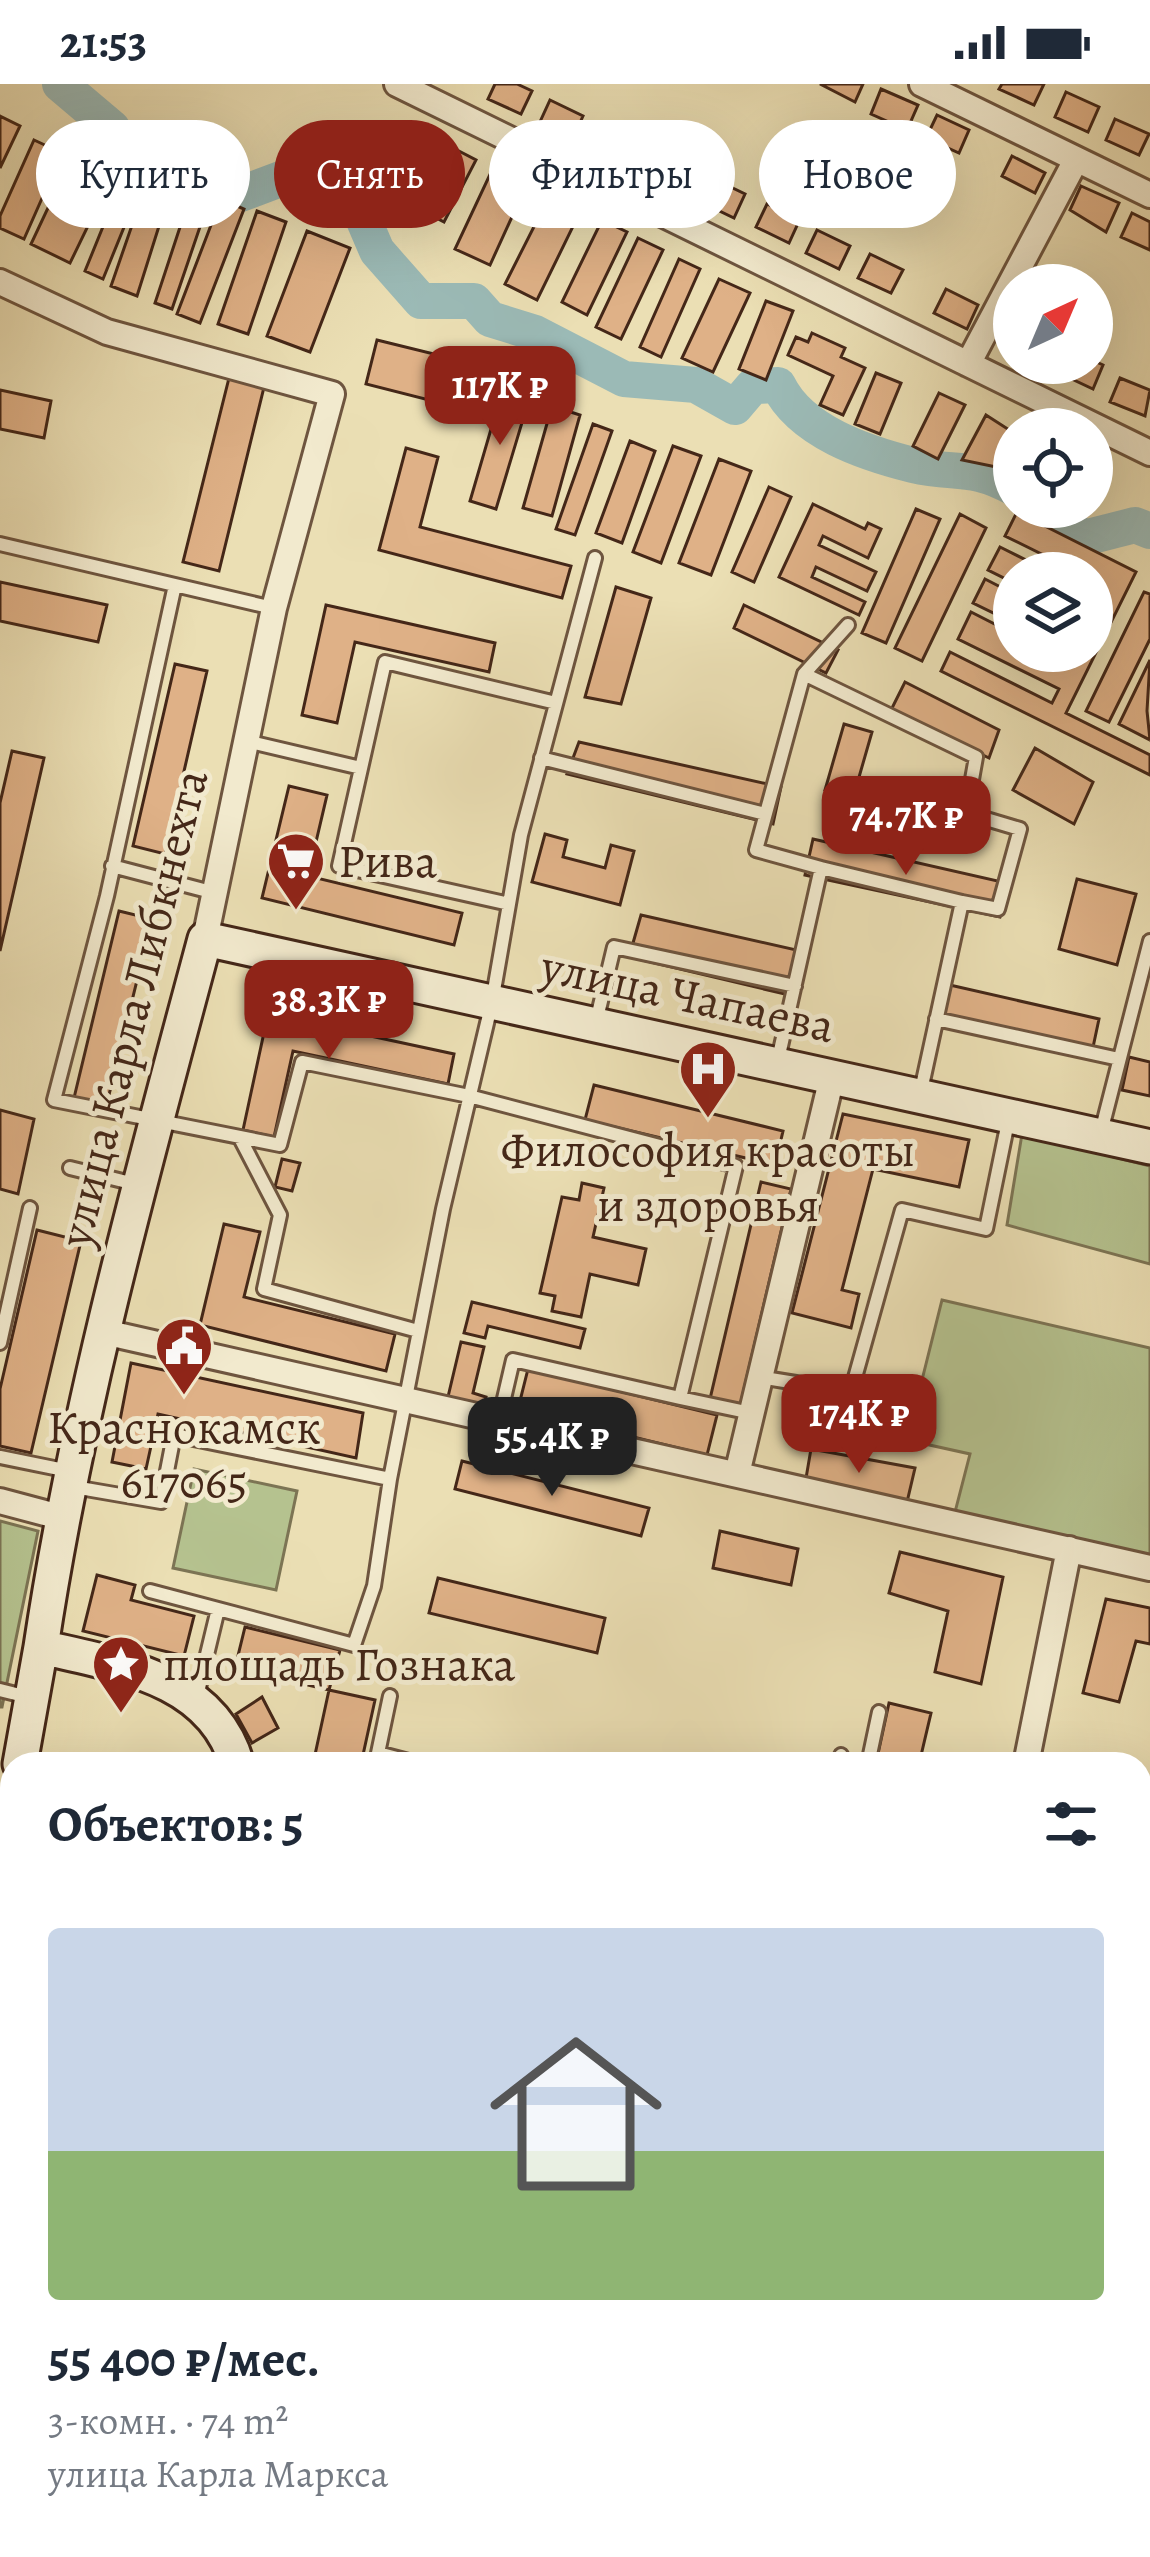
<!DOCTYPE html>
<html lang="ru">
<meta charset="utf-8">
<style>
:root{--surface:#fff;--page:#f2f2f3;--text:#1f2937;--muted:#747a83;--accent:#8f2418}
body{margin:0;font-family:Alegreya,serif;background:var(--page);color:var(--text);height:100vh;display:flex;flex-direction:column;font-size:45px;white-space:nowrap}
*{box-sizing:border-box;margin:0}
p{font-size:39px;color:var(--muted)}
.icon{flex:none;width:66px;height:66px;fill:none;stroke:currentColor;stroke-width:2;stroke-linecap:round;stroke-linejoin:round}
.map{position:relative;flex:1;overflow:hidden}
.panel{position:absolute;left:0px;top:1668px;width:1152px;height:807px;display:flex;flex-direction:column;background:var(--surface);border-radius:36px 36px 0 0;box-shadow:0 12px 48px #0002}
.panel>*{flex:none}
.banner{position:absolute;left:36px;top:36px;width:1080px;height:108px;display:flex;gap:24px}
.needle{width:78px;rotate:44deg}
.controls{position:absolute;left:993px;top:180px;display:grid;gap:24px}
.controls a{display:grid;place-items:center;width:120px;height:120px;border-radius:50%;background:var(--surface);box-shadow:0 12px 48px #0002;font-size:60px}
.price{position:absolute;translate:-50% -102px;padding:0 27px;border-radius:24px;background:var(--accent);color:#fff;font-size:39px;line-height:78px;filter:drop-shadow(0 3px 6px #0008)}
.price::after{content:'';position:absolute;left:50%;top:72px;width:36px;height:27px;margin-left:-18px;background:inherit;clip-path:polygon(0 0,100% 0,50% 100%)}
.price.on{background:#222;color:#fff}
ul{padding:0;list-style:none}
li{display:grid;align-content:center;gap:24px;height:636px;padding:0 48px}
li span{display:grid;place-items:center;height:372px;border-radius:12px;color:#555}
li>.icon{margin-inline-start:auto}
span .icon{width:216px;height:216px;fill:#fffc;stroke-width:1}
li b{font-size:51px}
h2{display:flex;justify-content:space-between;align-items:center;height:144px;padding:0 48px;font-size:51px}
.tag{padding:0 42px;border-radius:54px;background:var(--surface);box-shadow:0 12px 48px #0002;font-size:42px;line-height:108px}
.tag.on{background:var(--accent);color:#fff}
.status{display:flex;justify-content:space-between;align-items:center;height:84px;padding:0 60px;background:var(--surface);direction:ltr}
.status svg{height:33px;fill:currentColor}
.map>svg:first-child{display:block}
.green{fill:#b5c28f;stroke:#7c7454;stroke-width:3}
.lines{fill:none;stroke-linecap:round;stroke-linejoin:round}
.river{stroke:#9bbab6;stroke-width:36}
.building{fill:#dfb187;stroke:#442718;stroke-width:3}
.lane-casing{stroke:#6e553f;stroke-width:18}
.street-casing{stroke:#6e553f;stroke-width:30}
.secondary-casing{stroke:#442718;stroke-width:39}
.lane{stroke:#f2eace;stroke-width:12}
.street{stroke:#f2eace;stroke-width:24}
.secondary{stroke:#f2eace;stroke-width:33}
.labels{text-anchor:middle;dominant-baseline:central;stroke-width:10;stroke-linejoin:round;paint-order:stroke}
.poi-label{font-size:48px;fill:#442718;stroke:#f2eace;text-anchor:start}
.street-label{font-size:48px;fill:#442718;stroke:#f2eace}
</style>
<div class="status"><b>21:53</b><svg viewBox="0 0 49 12"><path d="M0 12V9h3v3zM5 12V6h3v6zM10 12V3h3v9zM15 12V0h3v12zM26 1h20v11H26zM47 4h2v5h-2z"/></svg></div>
<div class="map">
<svg width="1150" height="2473" viewBox="0 0 1150 2473">
<rect width="100%" height="100%" fill="#ebdfb4"/>
<filter id="stains"><feTurbulence type="fractalNoise" baseFrequency=".00167" numOctaves="4"/><feColorMatrix values="0 0 0 0 .2 0 0 0 0 .09 0 0 0 0 .02 0 0 0 .5 -.17"/></filter>
<radialGradient id="worn" r=".72"><stop offset=".6" stop-color="#630" stop-opacity="0"/><stop offset="1" stop-color="#630" stop-opacity=".3"/></radialGradient>
<path class="green" d="M1022,1050L1150,1082V1180L1007,1141Z
M942,1216L1150,1264V1473L954,1432L970,1370L907,1356Z
M194,1385L297,1407L276,1506L173,1484Z
M0,1437L38,1447L2,1623H0Z
M0,2275L12,2284V2348L0,2340Z
M0,2421L12,2429V2463H37L41,2473H0Z
M113,2463H225L223,2469L206,2473H107Z
M733,2463H790L818,2473H740Z
M865,2463H986L994,2473H862Z"/>
<g class="lines">
<path class="river" d="M60,0L112,44L109,63L122,81L143,87L186,66H205L218,96L238,111L307,85L359,125L377,167L421,217H474L490,235L535,249L624,295L696,301L735,323L753,302L778,301C801,348 865,369 913,381C956,391 970,380 1014,404
M1041,423L1084,454L1135,441L1150,447"/>
</g>
<path class="building" d="M495,0H517L532,7L521,30L488,15Z
M820,0H863L855,18Z
M1002,0H1044L1034,21L999,5Z
M881,5L918,21L907,46L871,30Z
M1066,8L1099,23L1088,48L1055,33Z
M550,16L583,32L572,56L539,40Z
M937,31L969,46L959,69L926,54Z
M0,32L20,42L0,84Z
M1115,35L1149,50L1139,71L1106,56Z
M606,41L639,57L627,81L595,65Z
M34,56L62,69L24,155L0,144V132Z
M457,66L476,76L444,138L425,128Z
M661,70L694,85L683,109L650,93Z
M1012,72L1045,89L1035,109L1002,92Z
M493,84L527,100L490,181L455,165Z
M62,94L102,113L70,179L31,160Z
M712,94L745,110L734,134L701,118Z
M1081,102L1119,119L1106,148L1070,126Z
M550,111L581,126L537,216L505,200Z
M221,115L244,125L200,239L177,230Z
M113,118L131,126L103,195L85,187Z
M767,120L800,135L789,159L756,143Z
M139,121L165,123L137,212L111,202Z
M257,127L286,138L248,250L218,240Z
M185,128L203,134L172,225L155,219Z
M1132,129L1150,138V166L1121,153Z
M602,136L627,148L587,231L562,218Z
M817,146L850,162L839,185L806,169Z
M307,147L350,164L310,268L267,252Z
M638,154L663,166L621,255L596,243Z
M870,170L903,186L891,209L858,194Z
M679,175L700,185L661,273L640,263Z
M719,195L750,209L713,288L682,274Z
M946,205L978,221L967,245L934,229Z
M766,217L793,227L766,296L739,285Z
M812,249L845,264L841,273L865,284L843,331L820,321L833,292L788,271L796,253L808,258Z
M377,256L491,284L480,329L366,300Z
M1092,276L1103,281L1093,305L1057,288L1061,279Z
M876,289L901,299L880,350L855,340Z
M230,290L265,299L219,487L183,478Z
M1120,294L1150,306L1145,332L1110,318Z
M503,304L530,312L496,425L470,417Z
M0,306L51,317L44,354L0,345Z
M939,309L965,321L938,375L913,362Z
M552,322L580,331L552,432L523,424Z
M986,331L1014,349V364L1006,385L962,376Z
M593,340L612,347L575,451L556,445Z
M630,357L655,367L622,459L596,449Z
M673,362L701,372L661,479L633,468Z
M406,364L438,373L420,443L571,482L562,514L379,466Z
M719,375L751,387L711,491L679,479Z
M769,403L791,413L754,498L732,488Z
M813,420L865,445L868,439L881,445L868,474L823,452L819,461L876,488L867,507L816,483L812,493L865,518L859,531L779,493Z
M916,425L940,435L886,559L862,549Z
M1017,428L1136,488L1066,629L1150,671V691L941,587L950,568L1052,619L1059,605L958,555L971,528L1014,550V567H1048L1070,578L1074,569L1070,567H1092V509L1096,511L1102,500L1092,495V489H1080L1005,452Z
M960,430L986,444L922,577L895,564Z
M1000,463L1052,489H1014V499L988,486Z
M985,495L1014,510V539L973,519Z
M0,498L107,521L98,558L0,537Z
M616,503L651,514L621,620L585,613Z
M1144,508L1150,510V555L1109,638L1086,627Z
M326,521L495,559L489,588L355,558L337,639L302,631Z
M744,521L838,566L826,589L734,544Z
M1150,576L1147,627L1150,656L1119,640Z
M175,580L207,587L165,770L133,762Z
M905,598L999,646L989,674L891,626Z
M844,640L872,648L853,714L825,706Z
M579,658L781,703L773,740L567,690Z
M1035,664L1093,698L1074,740L1013,706Z
M12,667L44,674L0,867V719Z
M289,702L327,711L308,792L462,829L454,861L262,814Z
M545,750L567,756L563,773L605,784L611,761L634,767L620,821L532,798Z
M813,755L1011,800L1000,833L805,791Z
M1077,795L1136,810L1117,881L1059,865Z
M119,827L152,835L107,1019L74,1014Z
M641,831L801,867L789,911L629,873Z
M941,899L1099,935L1092,968L933,931Z
M268,930L454,970L448,1000L293,967L274,1053L243,1046Z
M1129,973L1150,978V1012L1122,1006Z
M594,1001L783,1047L775,1081L585,1036Z
M0,1026L34,1035L18,1110L0,1105Z
M843,1030L969,1056L959,1103L873,1085L842,1206L859,1210L851,1244L792,1229Z
M282,1075L300,1079L292,1107L275,1103Z
M761,1098L791,1105L740,1322L710,1315Z
M582,1099L604,1104L593,1153L646,1165L638,1201L590,1190L581,1233L552,1227L555,1212L540,1209L562,1113L579,1116Z
M224,1140L260,1148L244,1213L395,1250L386,1287L200,1241Z
M37,1146L81,1157L31,1369L0,1362V1305Z
M472,1218L585,1245L580,1264L488,1242L485,1254L464,1249Z
M461,1258L484,1263L473,1309L486,1313L483,1325L447,1317Z
M131,1279L363,1329L356,1374L158,1330L146,1385L112,1378Z
M528,1285L717,1331L707,1371L518,1325Z
M811,1365L915,1384L907,1418L805,1400Z
M462,1377L649,1424L641,1452L455,1405Z
M720,1447L798,1465L791,1501L713,1484Z
M900,1468L1003,1493L981,1600L935,1588L948,1527L889,1509Z
M97,1491L135,1501L131,1516L194,1532L184,1572L83,1547Z
M438,1494L605,1534L597,1569L429,1529Z
M1106,1515L1150,1524V1560L1136,1557L1119,1618L1083,1609Z
M245,1543L340,1566L329,1606L235,1584Z
M329,1606L375,1616L361,1680H313Z
M262,1613L278,1644L252,1659L236,1630Z
M889,1619L931,1629L919,1680L876,1679Z
M4,1865L12,1866V1960L0,1957V1881Z
M1140,1981L1150,1984V2031L1140,2029Z
M0,2010L9,2012L0,2053Z
M0,2228L12,2236V2284L0,2275Z
M78,2463H113L107,2473H72Z
M289,2463H324L331,2473H276Z
M385,2463H457L443,2473H372Z
M590,2463H646L643,2465L648,2473H576Z
M1049,2463H1104L1111,2473H1057Z"/>
<g class="lines">
<g class="lane-casing">
<path id="lane" d="M0,460L273,524
M175,501L107,812L54,1016L280,1061L302,978L469,1012L736,1082L680,1314L513,1276L499,1336
M804,590L848,541
M246,657L361,684
M541,674L765,730
M112,782L215,809
M821,784L756,766L804,590L976,673L966,729L1020,745L998,825L962,818
M509,820L339,782L385,578L556,619
M936,935L1119,975
M596,938L614,863L795,902
M777,980L821,784L962,818L920,1011
M1101,1048L1150,857
M240,1054L280,1131L264,1205L418,1247
M70,1084L139,1101
M0,1259L30,1124
M759,1293L851,1308L902,1126L986,1145L1009,1033
M680,1314L751,1329
M0,1373L69,1387
M74,1403L161,1418L174,1351L390,1395L443,1125L492,918L521,751L595,474
M150,1507L354,1561L374,1502L390,1395
M0,1606L28,1613
M197,1612L218,1525
M390,1612L378,1669L420,1680
M838,1680L841,1671
M868,1680L879,1628
M0,2006L12,2009
M0,2166L12,2111
M0,2220L12,2227
M0,2368L5,2372
M249,2473L262,2463
M354,2473L367,2463
M546,2473L561,2463"/>
</g>
<g class="street-casing">
<path id="street" d="M397,0L1150,369
M922,0L1150,111
M0,198L107,248L332,310L274,524L205,855
M968,280L1076,76
M104,1248L1150,1484
M737,1390L832,993
M0,1417L60,1433
M1026,1680L1069,1465
M1018,2463L1026,2473"/>
</g>
<g class="secondary-casing">
<path id="secondary" d="M41,1563C77,1323 142,1090 205,855L1150,1063
M20,1680L41,1563C118,1581 212,1593 237,1680
M12,1726L1,1784L12,1787
M1140,1921L1150,1924
M707,2463L714,2473
M828,2473L831,2463"/>
</g>
<use href="#lane" class="lane"/>
<use href="#street" class="street"/>
<use href="#secondary" class="secondary"/>
</g>
<defs>
<g id="supermarket-pin" transform="scale(3)"><path d="M0 17L-7.5 6A9.5 9.5 0 1 1 7.5 6Z" fill="#8f2418" stroke="#f2eace"/><path d="M-6-5.5h2.5l.6 2H6L4.5 2H-2.5L-4.4-4H-6ZM-1.5 3.2a1.3 1.3 0 1 0 .1 0ZM3 3.2a1.3 1.3 0 1 0 .1 0Z" fill="#fff"/></g>
<g id="hospital-pin" transform="scale(3)"><path d="M0 17L-7.5 6A9.5 9.5 0 1 1 7.5 6Z" fill="#8f2418" stroke="#f2eace"/><path d="M-5-5h3v3.5h4V-5h3V5h-3V1.5h-4V5h-3Z" fill="#fff"/></g>
<g id="civic-pin" transform="scale(3)"><path d="M0 17L-7.5 6A9.5 9.5 0 1 1 7.5 6Z" fill="#8f2418" stroke="#f2eace"/><path d="M-.6-6.5H3V-4.5H.6V-3L4-1V1h2V6H-6V1h2V-1L-.6-3ZM-1.2 2.5V6h2.4V2.5Z" fill="#fff"/></g>
<g id="sight-pin" transform="scale(3)"><path d="M0 17L-7.5 6A9.5 9.5 0 1 1 7.5 6Z" fill="#8f2418" stroke="#f2eace"/><path d="M0-6L1.8-2.2L6-1.7L2.9 1.2L3.7 5.4L0 3.3L-3.7 5.4L-2.9 1.2L-6-1.7L-1.8-2.2Z" fill="#fff"/></g>
</defs>
<g fill-rule="evenodd">
<use href="#supermarket-pin" x="296" y="777"/>
<use href="#hospital-pin" x="708" y="985"/>
<use href="#civic-pin" x="184" y="1262"/>
<use href="#sight-pin" x="121" y="1580"/>
</g>
<g class="labels">
<g class="poi-label">
<text x="338" y="777">Рива</text>
<text x="708" y="1066" text-anchor="middle">Философия красоты<tspan x="708" dy="55">и здоровья</tspan></text>
<text x="184" y="1343" text-anchor="middle">Краснокамск<tspan x="184" dy="55">617065</tspan></text>
<text x="163" y="1580">площадь Гознака</text>
</g>
<g class="street-label">
<text transform="translate(688 912) rotate(12)">улица Чапаева</text>
<text transform="translate(133 924) rotate(-76)">улица Карла Либкнехта</text>
</g>
</g>
<rect width="100%" height="100%" filter="url(#stains)"/>
<rect width="100%" height="100%" fill="url(#worn)"/>
</svg>
<div class="controls">
<a><svg class="needle" viewBox="-14 -14 28 28"><path d="M0-13l5 13h-10z" fill="#e53935"/><path d="M0 13l5-13h-10z" fill="#747a83"/></svg></a>
<a><svg class="icon" aria-label="locate" viewBox="0 0 24 24"><circle cx="12" cy="12" r="6"/><path d="M12 2v4M12 18v4M2 12h4M18 12h4"/></svg></a>
<a><svg class="icon" aria-label="layers" viewBox="0 0 24 24"><path d="M12 4l9 5-9 5-9-5zM3 14l9 5 9-5"/></svg></a>
</div>
<b class="price" style="left:500px;top:364px">117K ₽</b>
<b class="price" style="left:906px;top:794px">74.7K ₽</b>
<b class="price" style="left:329px;top:978px">38.3K ₽</b>
<b class="price" style="left:859px;top:1392px">174K ₽</b>
<b class="price on" style="left:552px;top:1415px">55.4K ₽</b>
<div class="banner">
<a class="tag">Купить</a>
<a class="tag on">Снять</a>
<a class="tag">Фильтры</a>
<a class="tag">Новое</a>
</div>
<section class="panel">
<h2>Объектов: 5<svg class="icon" aria-label="filters" viewBox="0 0 24 24"><path d="M4 7h16M4 17h16"/><circle cx="9" cy="7" r="2"/><circle cx="15" cy="17" r="2"/></svg></h2>
<ul>
<li><span style="background:linear-gradient(#c9d6e8 60%,#8fb573 0)"><svg class="icon" aria-label="home" viewBox="0 0 24 24"><path d="M3 11l9-7 9 7M6 9v11h12V9"/></svg></span><div><b>55 400 ₽/мес.</b><p>3-комн. · 74 m²</p><p>улица Карла Маркса</p></div></li>
</ul>
</section>
</div>
